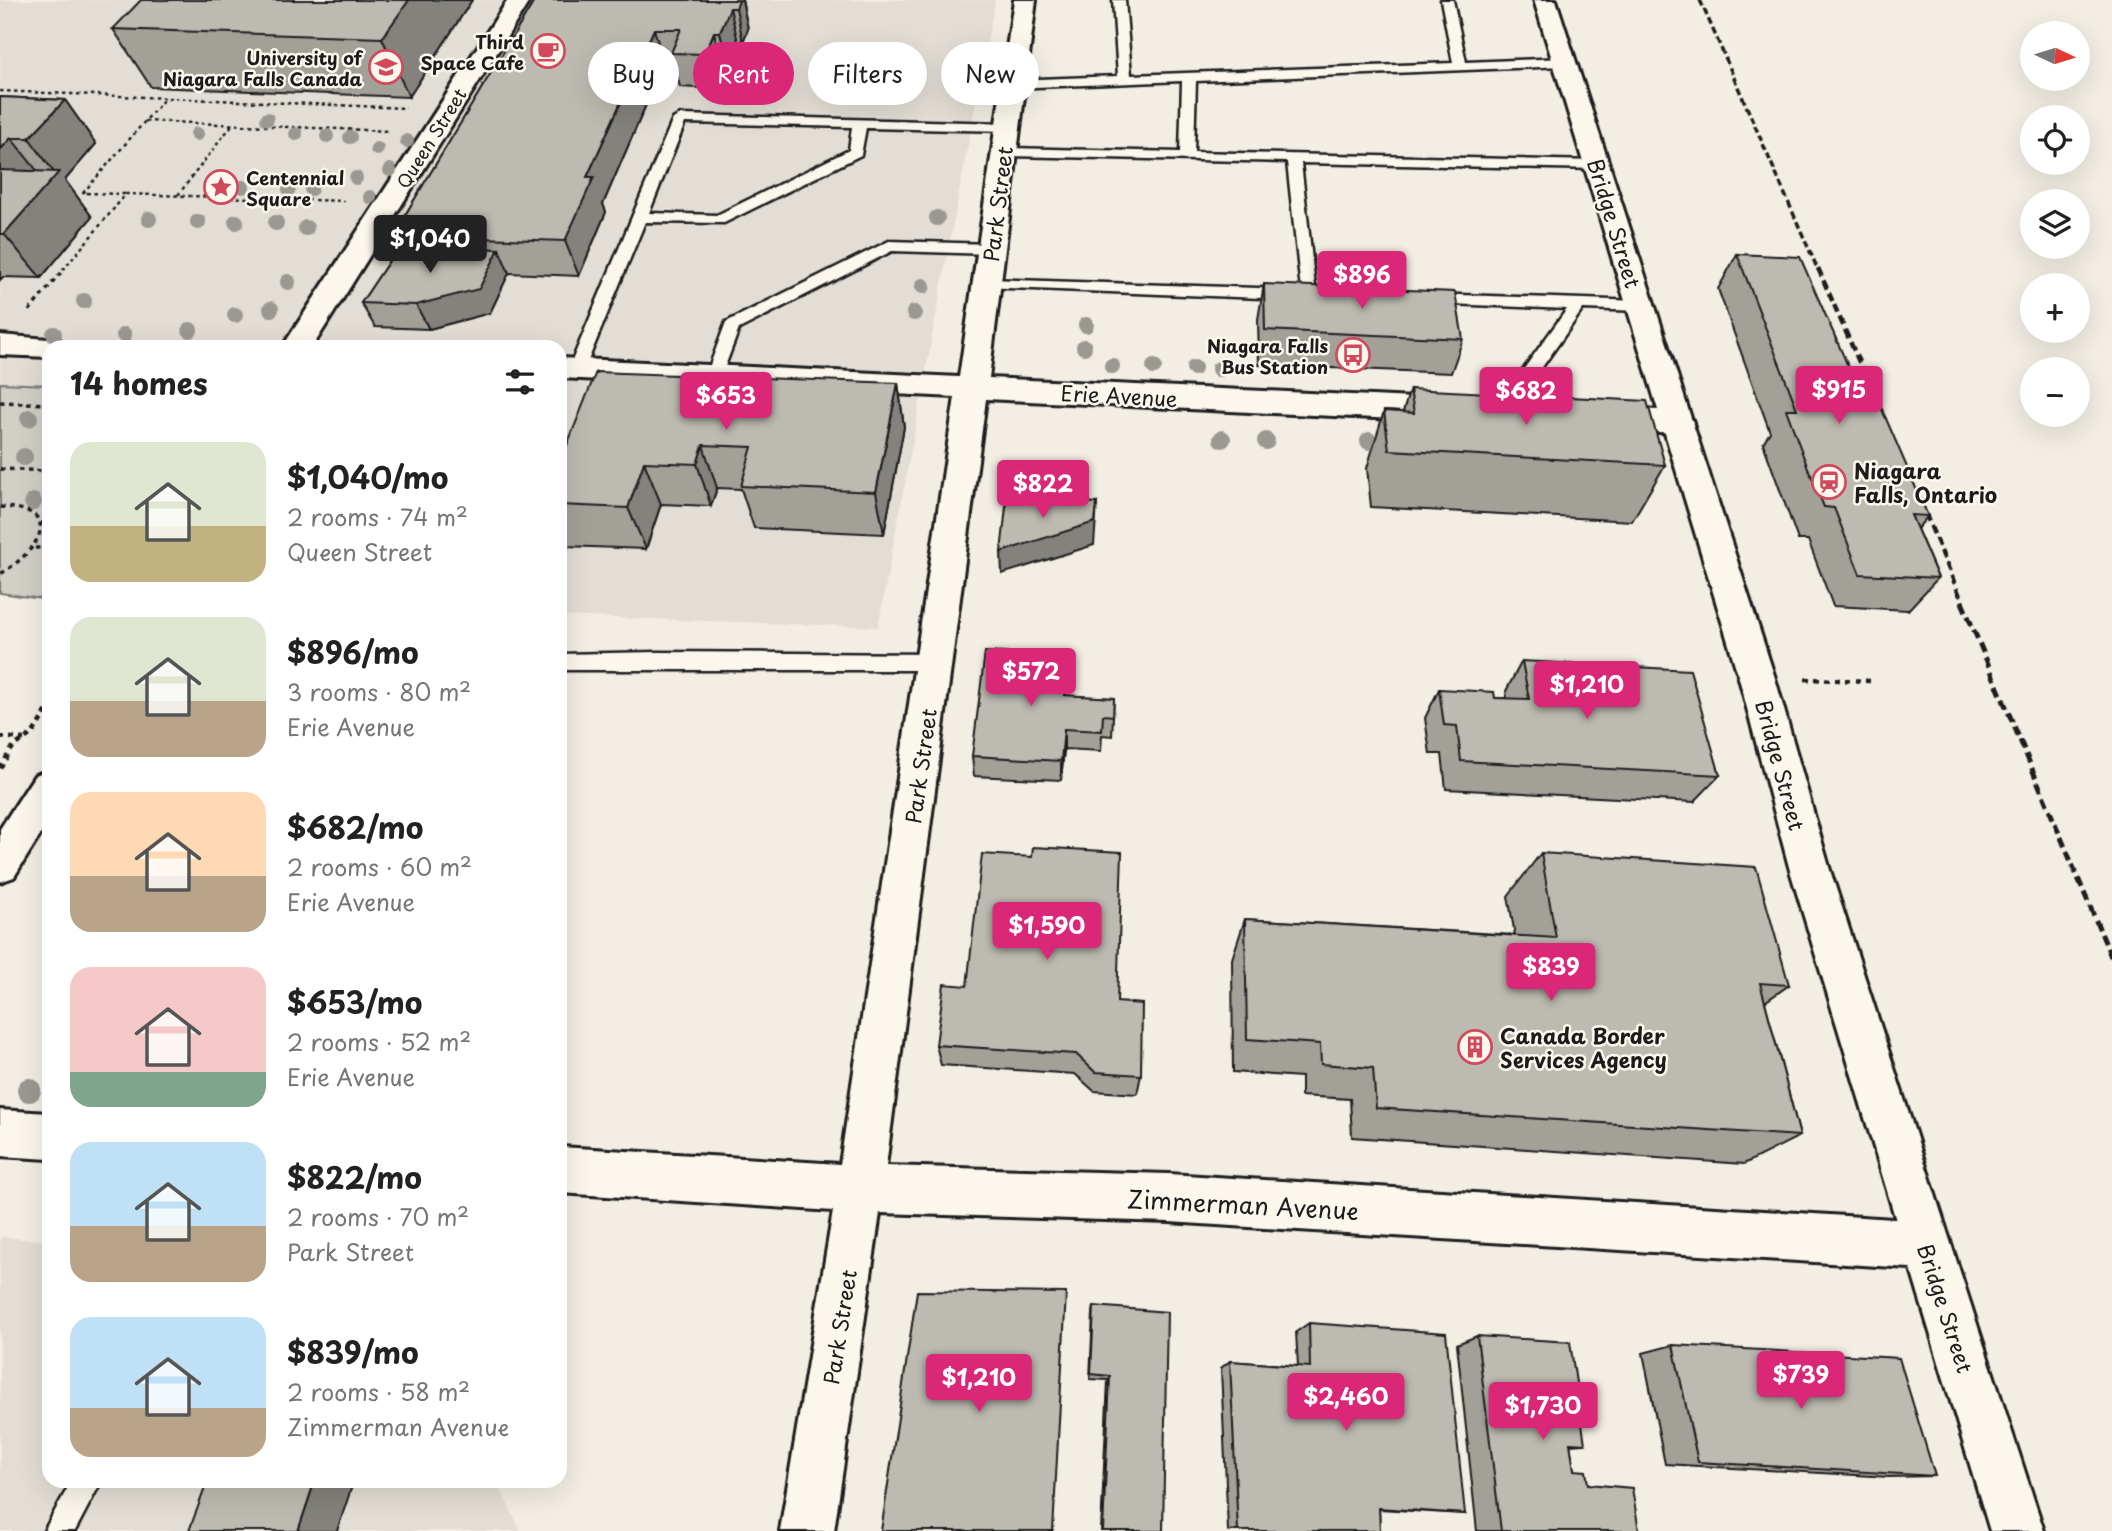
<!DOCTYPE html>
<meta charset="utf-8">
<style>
:root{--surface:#fff;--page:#f6f6f6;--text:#222;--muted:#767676;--accent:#db2777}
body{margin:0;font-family:"Playpen Sans",sans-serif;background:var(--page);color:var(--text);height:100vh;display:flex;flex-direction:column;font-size:26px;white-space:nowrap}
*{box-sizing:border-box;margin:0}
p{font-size:23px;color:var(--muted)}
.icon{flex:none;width:38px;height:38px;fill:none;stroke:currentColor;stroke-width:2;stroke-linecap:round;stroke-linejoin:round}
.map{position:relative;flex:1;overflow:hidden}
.panel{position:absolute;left:42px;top:340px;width:525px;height:1148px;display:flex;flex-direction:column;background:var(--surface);border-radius:21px;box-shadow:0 7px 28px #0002}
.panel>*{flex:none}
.banner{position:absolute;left:588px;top:42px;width:665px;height:63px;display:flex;gap:14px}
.needle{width:46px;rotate:94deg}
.fabs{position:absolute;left:2020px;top:21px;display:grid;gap:14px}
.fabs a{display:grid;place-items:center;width:70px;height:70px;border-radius:50%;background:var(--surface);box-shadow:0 7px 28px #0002;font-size:35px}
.price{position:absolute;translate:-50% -60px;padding:0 16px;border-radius:7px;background:var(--accent);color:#fff;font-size:23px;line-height:46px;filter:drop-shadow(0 2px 4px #0008)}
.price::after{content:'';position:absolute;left:50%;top:42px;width:21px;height:16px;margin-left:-10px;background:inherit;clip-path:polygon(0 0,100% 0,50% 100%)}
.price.active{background:#222;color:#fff}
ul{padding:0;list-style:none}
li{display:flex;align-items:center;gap:21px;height:175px;padding:0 28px}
li span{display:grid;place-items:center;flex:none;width:196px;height:140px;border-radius:21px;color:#555}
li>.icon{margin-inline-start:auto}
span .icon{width:84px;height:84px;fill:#fffc;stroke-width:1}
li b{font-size:30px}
h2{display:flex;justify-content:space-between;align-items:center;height:84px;padding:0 28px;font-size:30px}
.chip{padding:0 24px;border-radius:32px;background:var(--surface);box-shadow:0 7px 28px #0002;font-size:24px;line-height:63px}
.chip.active{background:var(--accent);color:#fff}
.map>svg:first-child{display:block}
.built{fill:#e2ded5}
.green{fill:#d2cfc6;stroke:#777671;stroke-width:2}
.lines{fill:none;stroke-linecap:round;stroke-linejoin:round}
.lane-casing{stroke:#1c1c1c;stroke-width:5}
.street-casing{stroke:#1c1c1c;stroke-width:6}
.secondary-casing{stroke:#1c1c1c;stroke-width:6}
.path-far2{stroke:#1c1c1c;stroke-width:2.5;stroke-dasharray:3.5 3.5;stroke-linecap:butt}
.path-far1{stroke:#1c1c1c;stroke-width:3.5;stroke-dasharray:4.5 4.5;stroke-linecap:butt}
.path{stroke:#1c1c1c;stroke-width:4.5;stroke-dasharray:5 5;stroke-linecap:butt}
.lane{fill:#fbf7ec;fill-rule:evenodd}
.street{fill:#fbf7ec;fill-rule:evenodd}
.secondary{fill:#fbf7ec;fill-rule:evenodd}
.rail-far2{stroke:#1c1c1c;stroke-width:3.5;stroke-dasharray:7 3.5;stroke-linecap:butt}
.rail-far1{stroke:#1c1c1c;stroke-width:4.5;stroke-dasharray:9 4.5;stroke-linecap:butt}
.rail{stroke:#1c1c1c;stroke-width:5;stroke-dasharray:10 5;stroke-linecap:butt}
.tree{fill:#9b9892}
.wall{fill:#a3a098;stroke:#1c1c1c;stroke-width:2}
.shaded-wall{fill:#84827c;stroke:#1c1c1c;stroke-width:2}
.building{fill:#bdbab1;stroke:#1c1c1c;stroke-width:2}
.labels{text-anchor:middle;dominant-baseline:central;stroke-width:5;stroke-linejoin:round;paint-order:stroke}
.far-poi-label{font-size:18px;font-weight:bold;fill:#1c1c1c;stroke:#fbf7ec;text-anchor:end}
.far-street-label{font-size:18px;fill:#1c1c1c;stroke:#fbf7ec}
.street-label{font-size:21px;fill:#1c1c1c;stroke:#fbf7ec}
.poi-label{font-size:21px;font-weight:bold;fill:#1c1c1c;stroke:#fbf7ec;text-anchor:start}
.near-street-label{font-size:24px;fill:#1c1c1c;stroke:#fbf7ec}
</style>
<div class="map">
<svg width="2112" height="1531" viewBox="0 0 2112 1531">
<rect width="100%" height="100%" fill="#f2eee4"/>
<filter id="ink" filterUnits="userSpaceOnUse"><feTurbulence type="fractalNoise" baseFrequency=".0143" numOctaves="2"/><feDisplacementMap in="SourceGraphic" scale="14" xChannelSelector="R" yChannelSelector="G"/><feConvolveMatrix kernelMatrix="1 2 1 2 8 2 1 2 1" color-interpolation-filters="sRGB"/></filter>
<g filter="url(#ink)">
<path class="built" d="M0,0H995L878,627L560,616V346H49V385L0,383Z
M0,1237L49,1241V1480L496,1481L521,1531H0Z"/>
<path class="green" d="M0,383L49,385V600L0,593Z"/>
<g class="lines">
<g class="lane-casing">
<path id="lane" d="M1113,0H1125L1131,75L1453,63L1441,0H1453L1466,62L1565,58L1572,62L1565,66L1196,81L1194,152L1597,161L1604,165L1597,169L1301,163L1316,295L1314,299H1302L1287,162L1004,156L997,152L1004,148L1180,152L1182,81L1012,88L1005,84L1012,80L1118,76Z
M680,115L1007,123L1014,127L1007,131L866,128L861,155L724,223L645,222L585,368L577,374L571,372L569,368L673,119ZM685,123L852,127L849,150L717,215L649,213Z
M889,241L991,244L999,249L991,254L892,251L739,329L721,377H709L707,373L726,322Z
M987,279L1289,289L1297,294L1289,299L981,287L979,284Z
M1430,294L1641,301L1649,306L1641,311L1583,309L1507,417L1501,419L1492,413L1495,409L1567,309L1424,303L1422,299Z
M658,652L935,654L942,656L945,662L942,668L935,670H560V654Z
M72,1480H102L75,1531H44Z"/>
</g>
<g class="street-casing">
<path id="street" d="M1014,0H1036L989,378L1456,400L1467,403L1472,411L1467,419L1456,422L986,399L886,1166L1169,1174L1926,1221L1943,1228L1950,1245L1943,1262L1926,1269L1169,1222L880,1213L834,1531H780L833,1211L560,1193V1147L840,1164L955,397L560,378V358L959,377Z
M0,335L60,340L64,346H49V357L0,355Z
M1600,407L1677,411L1688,414L1693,422L1688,430L1677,433L1600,429L1589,426L1584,418L1589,410Z
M0,1110L49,1113V1159L0,1156Z"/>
</g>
<g class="secondary-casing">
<path id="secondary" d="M508,0H530L313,346H283Z
M1534,0H1556L1775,678L1829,867L2044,1531H1990L1789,867L1739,678Z
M49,770V821L14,877L0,882V829L35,775Z"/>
</g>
<path class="path-far2" d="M0,91L406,108
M145,121L389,131
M125,194L83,193L165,98
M178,195L232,125
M63,270L126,194L344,201"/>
<path class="path-far1" d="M29,311L65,268
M0,402L49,404
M0,469L49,471
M0,507C68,508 38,552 0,574
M42,523L49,520
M35,548H49"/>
<path class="path" d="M1805,679L1874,681
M0,737L24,739
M0,768L13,747L33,733L49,707"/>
<use href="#lane" class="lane"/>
<use href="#street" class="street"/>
<use href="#secondary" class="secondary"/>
<path class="rail-far2" d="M1700,0L1818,270"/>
<path class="rail-far1" d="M1818,268L1886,424
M1920,501L1963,603"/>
<path class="rail" d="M1962,602L2112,959"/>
</g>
<g class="tree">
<circle cx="267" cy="119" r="7"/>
<circle cx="197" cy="134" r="7"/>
<circle cx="296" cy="134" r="7"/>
<circle cx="327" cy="136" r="7"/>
<circle cx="350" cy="137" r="7"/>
<circle cx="407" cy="141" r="7"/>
<circle cx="377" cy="149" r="7"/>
<circle cx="390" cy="170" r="7"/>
<circle cx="356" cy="178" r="7"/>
<circle cx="243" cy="187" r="7"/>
<circle cx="289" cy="189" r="7"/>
<circle cx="311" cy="189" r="7"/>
<circle cx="370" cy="197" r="7"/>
<circle cx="937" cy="218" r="8"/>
<circle cx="149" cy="219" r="8"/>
<circle cx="198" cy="222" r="8"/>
<circle cx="236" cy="222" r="8"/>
<circle cx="276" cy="223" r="8"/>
<circle cx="306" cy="228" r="8"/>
<circle cx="288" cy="282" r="8"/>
<circle cx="923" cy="286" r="8"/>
<circle cx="84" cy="301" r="8"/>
<circle cx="271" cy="309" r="8"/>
<circle cx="914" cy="313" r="8"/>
<circle cx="235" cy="315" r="8"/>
<circle cx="1086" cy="325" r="8"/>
<circle cx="190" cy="330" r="8"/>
<circle cx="54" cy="334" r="8"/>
<circle cx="124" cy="335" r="8"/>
<circle cx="1084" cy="347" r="8"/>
<circle cx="1112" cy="366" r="8"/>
<circle cx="1154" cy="367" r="8"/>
<circle cx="1194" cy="368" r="8"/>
<circle cx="1219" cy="369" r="8"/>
<circle cx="29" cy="418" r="9"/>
<circle cx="1222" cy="439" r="9"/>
<circle cx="1266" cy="441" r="9"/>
<circle cx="1369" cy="441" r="9"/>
<circle cx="24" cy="457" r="9"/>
<circle cx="33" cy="502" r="9"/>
<circle cx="29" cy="1090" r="12"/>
</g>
<path class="wall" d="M472,0L409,97L151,87L113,29Z
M535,0H742L748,29L743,42H738L728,67H722L714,89L680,87L674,63H664L603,204L606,212L579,276L509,273L490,313L429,329L375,327L361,303L399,246L393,235Z
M0,97L65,100L96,144L65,180L92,217L41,278L3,277L0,280Z
M1737,254L1866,407L1928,516L1917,529L1938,578L1908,610L1833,606L1808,540H1798L1763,443L1770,432L1718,289Z
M1264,284L1463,339L1451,373L1259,365L1258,319Z
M898,383L904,427L884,534L754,528L741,489L717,488L711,506L661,504L646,549L565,546L560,536V463Z
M1410,389L1665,465L1632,521L1371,507L1367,468L1384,411L1403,412Z
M1067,656L1065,696L1114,698L1112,736L1102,735L1101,751L1064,749L1061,780L974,776L972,756Z
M1522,661L1720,775L1694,802L1446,789L1442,754H1430L1425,718L1439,689L1495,698H1507L1506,691Z
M1541,853L1789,985L1765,1002L1800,1136L1744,1164L1352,1137L1350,1099L1301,1096V1077L1233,1072L1232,959L1245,919L1515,935L1508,896Z
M967,986L1117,1002L1141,1075L1137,1094L1094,1091L1075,1074L941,1065L936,1045Z
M1094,1306L1163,1531H1101L1108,1380L1090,1379L1093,1313Z
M1309,1323L1465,1514L1379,1509L1380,1531H1228L1221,1368L1230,1361L1298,1366L1296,1332Z
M1477,1336L1585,1444L1570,1445L1574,1470L1639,1531H1477L1457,1344Z
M1673,1345L1935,1476L1889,1477L1665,1464L1643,1353Z"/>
<path class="shaded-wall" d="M409,0H472L409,97L382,38Z
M739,0H742L748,29L743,42L736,8Z
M730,8L738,42L728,67L720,32Z
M654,29L664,63L603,204L606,212L579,276L565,241L587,177Z
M714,32L722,67L714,89L705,54Z
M65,100L96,144L65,180L92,217L41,278L4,234L56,175L29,138Z
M11,138L46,182L0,180V150Z
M499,249L509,273L490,313L429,329L416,305Z
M898,383L904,427L884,534L876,492Z
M703,445L717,488L711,506L697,464Z
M644,462L661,504L646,549L628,508Z
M1097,503L1094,545L1002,574L1001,552Z
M1067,656V677L1064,716V695Z
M1064,729V749L1061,780V761Z
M315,1480H354L337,1531H298Z"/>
<path class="building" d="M141,0H409L382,38L113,29Z
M535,0H739L736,8H730L720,32H714L705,54L671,53L681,29H654L587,177H594L565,241L393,235Z
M0,97L65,100L29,138H11L0,150Z
M0,170L59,172L4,234H0Z
M399,246L499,249L479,289L416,305L361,303Z
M1737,254L1800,257L1866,407H1881L1928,516L1911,515L1938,578L1860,574L1834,508L1824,507L1804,458L1786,409H1797Z
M1264,284L1455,292L1463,339L1265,330Z
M596,372L898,383L876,492L741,486L752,447L703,445L697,464L644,462L628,508L560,505V463Z
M1410,389L1647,401L1665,465L1389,450L1384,411L1414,413Z
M1007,498L1097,503L1095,522L1001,552Z
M985,652L1067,656L1064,695L1114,698L1113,716L1103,715L1102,731L1064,729L1061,761L972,756Z
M1522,661L1690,670L1720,775L1461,761L1457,726L1444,725L1439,689L1494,692L1495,698L1529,699Z
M1033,847L1122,852L1117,1002L1142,1004L1141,1075L1095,1072L1076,1054L936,1045L944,984L967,986L982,854L1032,857Z
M1541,853L1756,867L1789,985L1760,983L1800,1136L1376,1108L1373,1068L1321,1064L1320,1044L1247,1039L1245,919L1556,938Z
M917,1291L1066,1293L1053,1531H881Z
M1094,1306L1167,1312L1163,1531H1103L1110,1376L1091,1374Z
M1309,1323L1446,1333L1465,1514L1379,1508L1380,1531H1238L1230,1361L1310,1367Z
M1477,1336L1570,1342L1585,1444L1570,1443L1574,1470L1586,1471L1588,1484L1632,1488L1639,1531H1501Z
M1673,1345L1899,1358L1935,1476L1698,1462Z
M208,1480H315L298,1531H189Z"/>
</g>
<defs>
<g id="cafe-ring" transform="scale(1.75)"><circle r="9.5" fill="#fbf7ec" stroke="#d1495b" stroke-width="1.5"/><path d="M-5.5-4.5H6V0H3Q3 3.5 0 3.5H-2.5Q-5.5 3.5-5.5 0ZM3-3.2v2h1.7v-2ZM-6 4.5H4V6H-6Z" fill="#d1495b"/></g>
<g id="university-ring" transform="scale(1.75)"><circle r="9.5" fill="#fbf7ec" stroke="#d1495b" stroke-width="1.5"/><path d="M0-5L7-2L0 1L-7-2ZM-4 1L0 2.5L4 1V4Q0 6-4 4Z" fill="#d1495b"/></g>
<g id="sight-ring" transform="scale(1.75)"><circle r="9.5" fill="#fbf7ec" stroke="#d1495b" stroke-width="1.5"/><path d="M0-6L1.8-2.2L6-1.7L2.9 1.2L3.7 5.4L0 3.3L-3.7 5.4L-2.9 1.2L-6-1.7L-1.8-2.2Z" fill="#d1495b"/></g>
<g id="bus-ring" transform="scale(1.75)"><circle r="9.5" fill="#fbf7ec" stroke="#d1495b" stroke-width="1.5"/><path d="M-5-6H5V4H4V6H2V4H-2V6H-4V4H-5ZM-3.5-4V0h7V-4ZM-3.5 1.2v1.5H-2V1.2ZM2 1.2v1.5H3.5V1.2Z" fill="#d1495b"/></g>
<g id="station-ring" transform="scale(1.75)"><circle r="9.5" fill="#fbf7ec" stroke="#d1495b" stroke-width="1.5"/><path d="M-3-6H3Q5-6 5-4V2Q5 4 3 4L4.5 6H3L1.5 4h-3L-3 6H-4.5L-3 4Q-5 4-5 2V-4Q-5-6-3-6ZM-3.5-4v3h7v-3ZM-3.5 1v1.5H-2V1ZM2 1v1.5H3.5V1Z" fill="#d1495b"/></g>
<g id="building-ring" transform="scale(1.75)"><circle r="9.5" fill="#fbf7ec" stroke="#d1495b" stroke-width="1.5"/><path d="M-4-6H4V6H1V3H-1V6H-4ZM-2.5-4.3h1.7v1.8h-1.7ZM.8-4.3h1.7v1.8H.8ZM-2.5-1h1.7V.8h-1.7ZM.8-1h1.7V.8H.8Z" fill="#d1495b"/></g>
</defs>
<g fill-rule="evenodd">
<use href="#cafe-ring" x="548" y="51"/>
<use href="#university-ring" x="386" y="67"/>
<use href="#sight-ring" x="221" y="187"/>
<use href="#bus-ring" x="1353" y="355"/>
<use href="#station-ring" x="1829" y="482"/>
<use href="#building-ring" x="1475" y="1047"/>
</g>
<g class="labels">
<g class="far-poi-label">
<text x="524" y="41">Third<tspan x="524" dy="21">Space Cafe</tspan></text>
<text x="362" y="57">University of<tspan x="362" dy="21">Niagara Falls Canada</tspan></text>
<text x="246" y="177" text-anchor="start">Centennial<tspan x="246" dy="21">Square</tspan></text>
<text x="1328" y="345">Niagara Falls<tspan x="1328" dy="21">Bus Station</tspan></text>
</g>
<g class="far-street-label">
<text transform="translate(431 138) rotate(-58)">Queen Street</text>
</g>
<g class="street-label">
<text transform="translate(997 204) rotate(-83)">Park Street</text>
<text transform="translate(1615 223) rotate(73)">Bridge Street</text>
<text transform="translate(1119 395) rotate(3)">Erie Avenue</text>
<text transform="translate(1781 765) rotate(75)">Bridge Street</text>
<text transform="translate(920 766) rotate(-82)">Park Street</text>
<text transform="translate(1946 1308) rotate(72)">Bridge Street</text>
<text transform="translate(839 1327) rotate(-81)">Park Street</text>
</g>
<g class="poi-label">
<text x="1854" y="470">Niagara<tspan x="1854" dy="24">Falls, Ontario</tspan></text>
<text x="1500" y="1035">Canada Border<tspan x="1500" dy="24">Services Agency</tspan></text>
</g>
<g class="near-street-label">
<text transform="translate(1243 1204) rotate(3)">Zimmerman Avenue</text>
</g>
</g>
</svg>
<div class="fabs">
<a><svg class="needle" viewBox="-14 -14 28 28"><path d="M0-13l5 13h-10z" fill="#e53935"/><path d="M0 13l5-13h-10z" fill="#767676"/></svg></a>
<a><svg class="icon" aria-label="locate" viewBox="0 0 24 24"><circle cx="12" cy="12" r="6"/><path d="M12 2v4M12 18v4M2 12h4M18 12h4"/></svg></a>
<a><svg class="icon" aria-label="layers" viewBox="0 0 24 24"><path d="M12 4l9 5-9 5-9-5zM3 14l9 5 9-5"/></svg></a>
<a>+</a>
<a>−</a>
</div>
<b class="price active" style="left:430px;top:275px">$1,040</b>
<b class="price" style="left:1362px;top:311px">$896</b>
<b class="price" style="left:1839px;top:426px">$915</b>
<b class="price" style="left:1526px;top:427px">$682</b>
<b class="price" style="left:726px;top:432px">$653</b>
<b class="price" style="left:1043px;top:520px">$822</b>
<b class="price" style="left:1031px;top:708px">$572</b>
<b class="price" style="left:1587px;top:721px">$1,210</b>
<b class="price" style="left:1047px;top:962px">$1,590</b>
<b class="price" style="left:1551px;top:1003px">$839</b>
<b class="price" style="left:1801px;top:1411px">$739</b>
<b class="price" style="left:979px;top:1414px">$1,210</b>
<b class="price" style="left:1346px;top:1433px">$2,460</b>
<b class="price" style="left:1543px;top:1442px">$1,730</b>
<div class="banner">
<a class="chip">Buy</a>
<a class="chip active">Rent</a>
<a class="chip">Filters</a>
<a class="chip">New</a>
</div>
<section class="panel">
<h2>14 homes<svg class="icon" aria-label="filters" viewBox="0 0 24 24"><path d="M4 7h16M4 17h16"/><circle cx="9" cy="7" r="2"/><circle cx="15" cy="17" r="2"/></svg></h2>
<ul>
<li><span style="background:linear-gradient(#dfe7d0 60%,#c2b280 0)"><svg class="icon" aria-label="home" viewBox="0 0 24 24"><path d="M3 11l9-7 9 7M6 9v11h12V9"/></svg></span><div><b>$1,040/mo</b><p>2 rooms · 74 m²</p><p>Queen Street</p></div></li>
<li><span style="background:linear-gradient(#dfe7d0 60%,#b9a48a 0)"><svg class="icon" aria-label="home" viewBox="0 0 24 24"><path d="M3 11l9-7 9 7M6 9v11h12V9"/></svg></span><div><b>$896/mo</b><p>3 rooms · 80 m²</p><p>Erie Avenue</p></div></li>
<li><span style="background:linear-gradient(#ffd9b3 60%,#b9a48a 0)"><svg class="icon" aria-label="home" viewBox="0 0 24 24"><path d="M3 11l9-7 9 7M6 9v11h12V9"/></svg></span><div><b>$682/mo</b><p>2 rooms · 60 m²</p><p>Erie Avenue</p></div></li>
<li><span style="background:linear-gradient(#f6c9c9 75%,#7fa58c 0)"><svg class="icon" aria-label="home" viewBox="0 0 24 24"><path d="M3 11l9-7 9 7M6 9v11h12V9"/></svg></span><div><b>$653/mo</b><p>2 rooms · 52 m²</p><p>Erie Avenue</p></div></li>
<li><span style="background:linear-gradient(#bfe0f5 60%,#b9a48a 0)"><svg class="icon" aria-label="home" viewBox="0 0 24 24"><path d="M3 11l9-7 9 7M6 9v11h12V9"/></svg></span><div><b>$822/mo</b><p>2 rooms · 70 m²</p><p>Park Street</p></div></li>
<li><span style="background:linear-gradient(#bfe0f5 65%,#b9a48a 0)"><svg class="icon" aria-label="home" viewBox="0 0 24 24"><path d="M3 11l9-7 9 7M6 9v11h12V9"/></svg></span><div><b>$839/mo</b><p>2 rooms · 58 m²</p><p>Zimmerman Avenue</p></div></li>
</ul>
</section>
</div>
